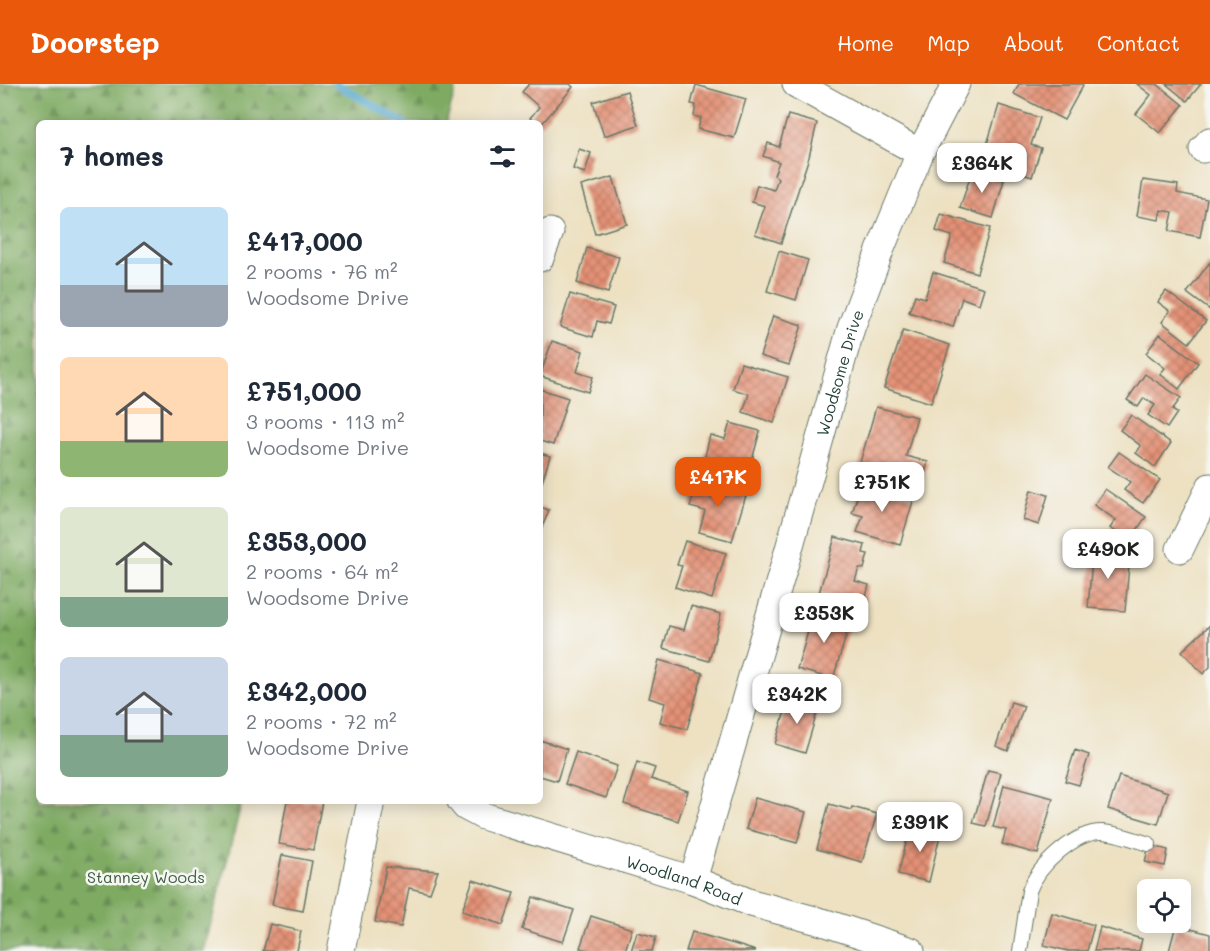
<!DOCTYPE html>
<meta charset="utf-8">
<style>
:root{--surface:#fff;--page:#f6f6f7;--text:#1f2937;--muted:#747a83;--accent:#ea580c}
body{margin:0;font-family:Mali,sans-serif;background:var(--page);color:var(--text);height:100vh;display:flex;flex-direction:column;font-size:22px;white-space:nowrap}
*{box-sizing:border-box;margin:0}
p{font-size:20px;color:var(--muted)}
.icon{flex:none;width:33px;height:33px;fill:none;stroke:currentColor;stroke-width:2;stroke-linecap:round;stroke-linejoin:round}
.map{position:relative;flex:1;overflow:hidden}
.side{position:absolute;left:36px;top:36px;width:507px;height:684px;display:flex;flex-direction:column;background:var(--surface);border-radius:9px;box-shadow:0 3px 15px #0003}
.side>*{flex:none}
.controls{position:absolute;left:1137px;top:795px;display:grid;gap:12px}
.controls a{display:grid;place-items:center;width:54px;height:54px;border-radius:9px;background:var(--surface);box-shadow:0 3px 15px #0003;font-size:30px}
.price{position:absolute;translate:-50% -51px;padding:0 14px;border-radius:12px;background:#fff;color:#222;font-size:20px;line-height:39px;filter:drop-shadow(0 2px 3px #0008)}
.price::after{content:'';position:absolute;left:50%;top:36px;width:18px;height:14px;margin-left:-9px;background:inherit;clip-path:polygon(0 0,100% 0,50% 100%)}
.price.selected{background:var(--accent);color:#fff}
ul{padding:0;list-style:none}
li{display:flex;align-items:center;gap:18px;height:150px;padding:0 24px}
li span{display:grid;place-items:center;flex:none;width:168px;height:120px;border-radius:9px;color:#555}
li>.icon{margin-inline-start:auto}
span .icon{width:72px;height:72px;fill:#fffc;stroke-width:1}
li b{font-size:26px}
h2{display:flex;justify-content:space-between;align-items:center;height:72px;padding:0 24px;font-size:26px}
header{display:flex;align-items:center;gap:36px;box-sizing:border-box;height:84px;padding:0 30px;background:var(--accent);color:#fff}
header strong{font-size:28px}
nav{display:flex;gap:33px;margin-inline-start:auto;font-size:21px}
.map>svg:first-child{display:block}
.forest{fill:url(#forest-firs);stroke:#4e744b;stroke-width:1.5}
.lines{fill:none;stroke-linecap:round;stroke-linejoin:round}
.stream{stroke:#4fa5cc;stroke-width:8}
.building{fill:url(#building-cross-hatch)}
.service-casing{stroke:#677666;stroke-width:16}
.minor-casing{stroke:#677666;stroke-width:29}
.service{stroke:#fff;stroke-width:14}
.minor{stroke:#fff;stroke-width:27}
.labels{text-anchor:middle;dominant-baseline:central;stroke-width:5;stroke-linejoin:round;paint-order:stroke}
.street-label{font-size:16px;fill:#1f3d34;stroke:#f6f6f2}
.park-label{font-size:16px;fill:#3e5f43;stroke:#f6f6f2}
</style>
<header>
<strong>Doorstep</strong>
<nav><a>Home</a><a>Map</a><a>About</a><a>Contact</a></nav>
</header>
<div class="map">
<svg width="1210" height="867" viewBox="0 0 1210 867">
<defs>
<pattern id="forest-firs" width="22" height="20" patternUnits="userSpaceOnUse" patternTransform="scale(1.5)"><rect width="22" height="20" fill="#7eaa62"/><path d="M5 1l3.5 6h-7zM16 11l3.5 6h-7z" fill="#678c52"/></pattern>
<pattern id="building-cross-hatch" width="8" height="8" patternUnits="userSpaceOnUse" patternTransform="scale(1.5)"><rect width="8" height="8" fill="#e49176"/><path d="M0 0l8 8M0 8l8-8" fill="none" stroke="#b87862"/></pattern>
</defs>
<rect width="100%" height="100%" fill="#f6f6f2"/>
<filter id="ink" filterUnits="userSpaceOnUse"><feTurbulence type="fractalNoise" baseFrequency=".0167" numOctaves="2"/><feDisplacementMap in="SourceGraphic" scale="12" xChannelSelector="R" yChannelSelector="G"/><feConvolveMatrix kernelMatrix="1 2 1 2 8 2 1 2 1" color-interpolation-filters="sRGB"/></filter>
<filter id="wash" filterUnits="userSpaceOnUse"><feTurbulence type="fractalNoise" baseFrequency=".008" numOctaves="4" result="noise"/><feDisplacementMap in="SourceGraphic" scale="24" xChannelSelector="R" yChannelSelector="G"/><feGaussianBlur stdDeviation="1.35" result="paint"/><feColorMatrix in="noise" values="0 0 0 0 0 0 0 0 0 0 0 0 0 0 0 0 0 1.4 0 .05"/><feComposite in="paint" operator="in"/></filter>
<g filter="url(#wash)">
<rect width="100%" height="100%" fill="#ede1c2"/>
<path class="forest" d="M0,0H457L446,39H39V717H242L204,867H0Z"/>
<g class="lines">
<path class="stream" d="M336,0L404,39"/>
</g>
<g id="blocks">
<path class="building" d="M529,0H570L573,3L540,42V39H536L530,34L539,23L522,8Z
M1019,0H1081L1083,1L1064,36L1014,10Z
M1137,0H1157L1183,21L1160,49L1136,30L1151,11Z
M1166,0H1201L1187,17Z
M696,1L746,15L734,54L698,45L701,34L694,32L696,21L691,20Z
M627,7L638,41L604,52L593,18Z
M999,21L1040,34L1031,61L1041,64L1032,93L982,77Z
M788,31L817,39L809,73L781,159L755,150L765,122L752,118L757,101L774,106L778,94L774,91L779,78L763,72L768,59L779,63Z
M579,65L591,69L585,89L573,85Z
M972,87L1004,96L993,134L960,124Z
M613,93L627,140L595,150L581,102Z
M1143,96L1178,101L1177,109L1207,115L1200,153L1169,147L1173,128L1161,126L1159,136L1137,132Z
M941,130L990,144L977,189L944,179L952,152L936,147Z
M587,164L619,173L608,209L577,199Z
M779,167L808,176L796,216L767,207Z
M1210,178V226L1187,209Z
M933,188L984,204L979,220L962,214L953,243L909,228L915,211L925,214Z
M1166,207L1206,237L1189,259L1162,238L1170,227L1158,218Z
M570,210L614,223L609,240L597,237L593,253L560,243Z
M773,232L802,241L789,281L760,272Z
M903,246L950,261L931,319L884,304Z
M1160,250L1198,279L1179,305L1160,290L1165,284L1146,269Z
M552,257L583,267L577,288L593,293L588,308L540,292Z
M741,279L788,293L774,339L743,328L749,310L733,305Z
M1145,290L1181,314L1172,326L1177,329L1167,344L1148,331L1155,321L1144,314L1138,323L1127,316Z
M540,305L568,314L553,361L540,357Z
M876,323L917,333L906,372L928,378L921,402L859,382Z
M1131,331L1171,359L1155,383L1136,369L1141,362L1120,346Z
M730,339L760,347L749,387L757,390L755,399L702,385L710,351L725,355Z
M1119,368L1160,396L1143,419L1124,406L1130,398L1108,383Z
M540,369L550,372L541,402H540Z
M698,395L747,408L732,457L699,448L705,427L690,423Z
M862,397L914,414L900,461L857,448L863,432L852,429Z
M1105,405L1146,433L1129,457L1110,444L1116,436L1094,421Z
M1031,406L1048,411L1039,441L1023,436Z
M540,423L549,426L540,449Z
M835,453L865,461L863,469L868,470L864,485L859,484L855,497L869,501L862,529L844,523L846,516L819,509Z
M685,457L726,469L712,515L675,503L682,482L677,481Z
M1093,462L1122,464L1120,479L1129,481L1125,527L1088,524Z
M691,522L721,530L709,577L663,564L669,542L684,546Z
M815,524L851,535L833,595L797,585Z
M1210,541V583L1203,590L1182,567Z
M659,576L703,589L687,645L660,638L665,619L649,614Z
M789,614L819,622L805,669L775,660Z
M1011,618L1024,622L1008,667L996,662Z
M540,656L567,665L557,697L540,692Z
M1075,666L1089,671L1079,701L1065,697Z
M576,668L617,682L606,714L565,700Z
M637,678L655,684L651,695L688,707L678,737L624,720Z
M988,686L1001,689L986,742L973,739Z
M1119,692L1168,708L1158,740L1108,725Z
M1004,701L1053,714L1038,770L1002,760L1006,746L993,743Z
M755,714L806,728L797,759L746,745Z
M287,717H322L313,766L279,760Z
M829,720L851,726L852,723L877,730L862,778L817,765Z
M911,740L941,747L929,798L898,790Z
M1149,761L1168,766L1165,782L1145,778Z
M282,771L312,777L303,827L272,821Z
M386,783L438,787L430,809L409,804L401,843L375,838Z
M473,796L514,809L503,841L462,827Z
M533,813L574,826L563,858L522,845Z
M1052,829L1094,841L1087,867H1068L1044,861Z
M591,832L632,845L625,867H591L580,864Z
M270,840L301,847L297,867H263Z
M1176,841L1210,850V867H1169Z
M1100,843L1142,855L1139,867H1094Z
M637,848L656,853L652,867H631Z
M692,848L734,860L756,867H686Z"/>
</g>
</g>
<g filter="url(#ink)">
<use href="#blocks" fill-opacity="0" stroke="#677666" stroke-width="1.5"/>
<g class="lines">
<g class="service-casing">
<path id="service" d="M1020,867L1029,807C1038,782 1075,747 1103,748C1116,749 1137,756 1149,760"/>
</g>
<g class="minor-casing">
<g id="minor">
<path d="M796,0L920,69"/>
<path d="M1203,65L1210,57"/>
<path d="M540,174L550,148"/>
<path d="M1180,465L1210,403"/>
<path id="s1" d="M461,717L466,723L483,732L693,796L751,819L826,839L911,867"/>
<path id="s2" d="M693,796L787,472L851,244L881,164L920,69L956,0"/>
<path d="M341,867L371,717"/>
</g>
</g>
<use href="#service" class="service"/>
<use href="#minor" class="minor"/>
</g>
</g>
<g class="labels">
<g class="street-label">
<text stroke="none"><textPath href="#s2" startOffset="528">Woodsome Drive</textPath></text>
<text stroke="none"><textPath href="#s1" startOffset="238">Woodland Road</textPath></text>
</g>
<g class="park-label">
<text x="146" y="792">Stanney Woods</text>
</g>
</g>
</svg>
<div class="controls">
<a><svg class="icon" aria-label="locate" viewBox="0 0 24 24"><circle cx="12" cy="12" r="6"/><path d="M12 2v4M12 18v4M2 12h4M18 12h4"/></svg></a>
</div>
<b class="price" style="left:982px;top:110px">£364K</b>
<b class="price selected" style="left:718px;top:424px">£417K</b>
<b class="price" style="left:882px;top:429px">£751K</b>
<b class="price" style="left:1108px;top:496px">£490K</b>
<b class="price" style="left:824px;top:560px">£353K</b>
<b class="price" style="left:797px;top:641px">£342K</b>
<b class="price" style="left:920px;top:769px">£391K</b>
<section class="side">
<h2>7 homes<svg class="icon" aria-label="filters" viewBox="0 0 24 24"><path d="M4 7h16M4 17h16"/><circle cx="9" cy="7" r="2"/><circle cx="15" cy="17" r="2"/></svg></h2>
<ul>
<li><span style="background:linear-gradient(#bfe0f5 65%,#9aa5b1 0)"><svg class="icon" aria-label="home" viewBox="0 0 24 24"><path d="M3 11l9-7 9 7M6 9v11h12V9"/></svg></span><div><b>£417,000</b><p>2 rooms · 76 m²</p><p>Woodsome Drive</p></div></li>
<li><span style="background:linear-gradient(#ffd9b3 70%,#8fb573 0)"><svg class="icon" aria-label="home" viewBox="0 0 24 24"><path d="M3 11l9-7 9 7M6 9v11h12V9"/></svg></span><div><b>£751,000</b><p>3 rooms · 113 m²</p><p>Woodsome Drive</p></div></li>
<li><span style="background:linear-gradient(#dfe7d0 75%,#7fa58c 0)"><svg class="icon" aria-label="home" viewBox="0 0 24 24"><path d="M3 11l9-7 9 7M6 9v11h12V9"/></svg></span><div><b>£353,000</b><p>2 rooms · 64 m²</p><p>Woodsome Drive</p></div></li>
<li><span style="background:linear-gradient(#c9d6e8 65%,#7fa58c 0)"><svg class="icon" aria-label="home" viewBox="0 0 24 24"><path d="M3 11l9-7 9 7M6 9v11h12V9"/></svg></span><div><b>£342,000</b><p>2 rooms · 72 m²</p><p>Woodsome Drive</p></div></li>
</ul>
</section>
</div>
